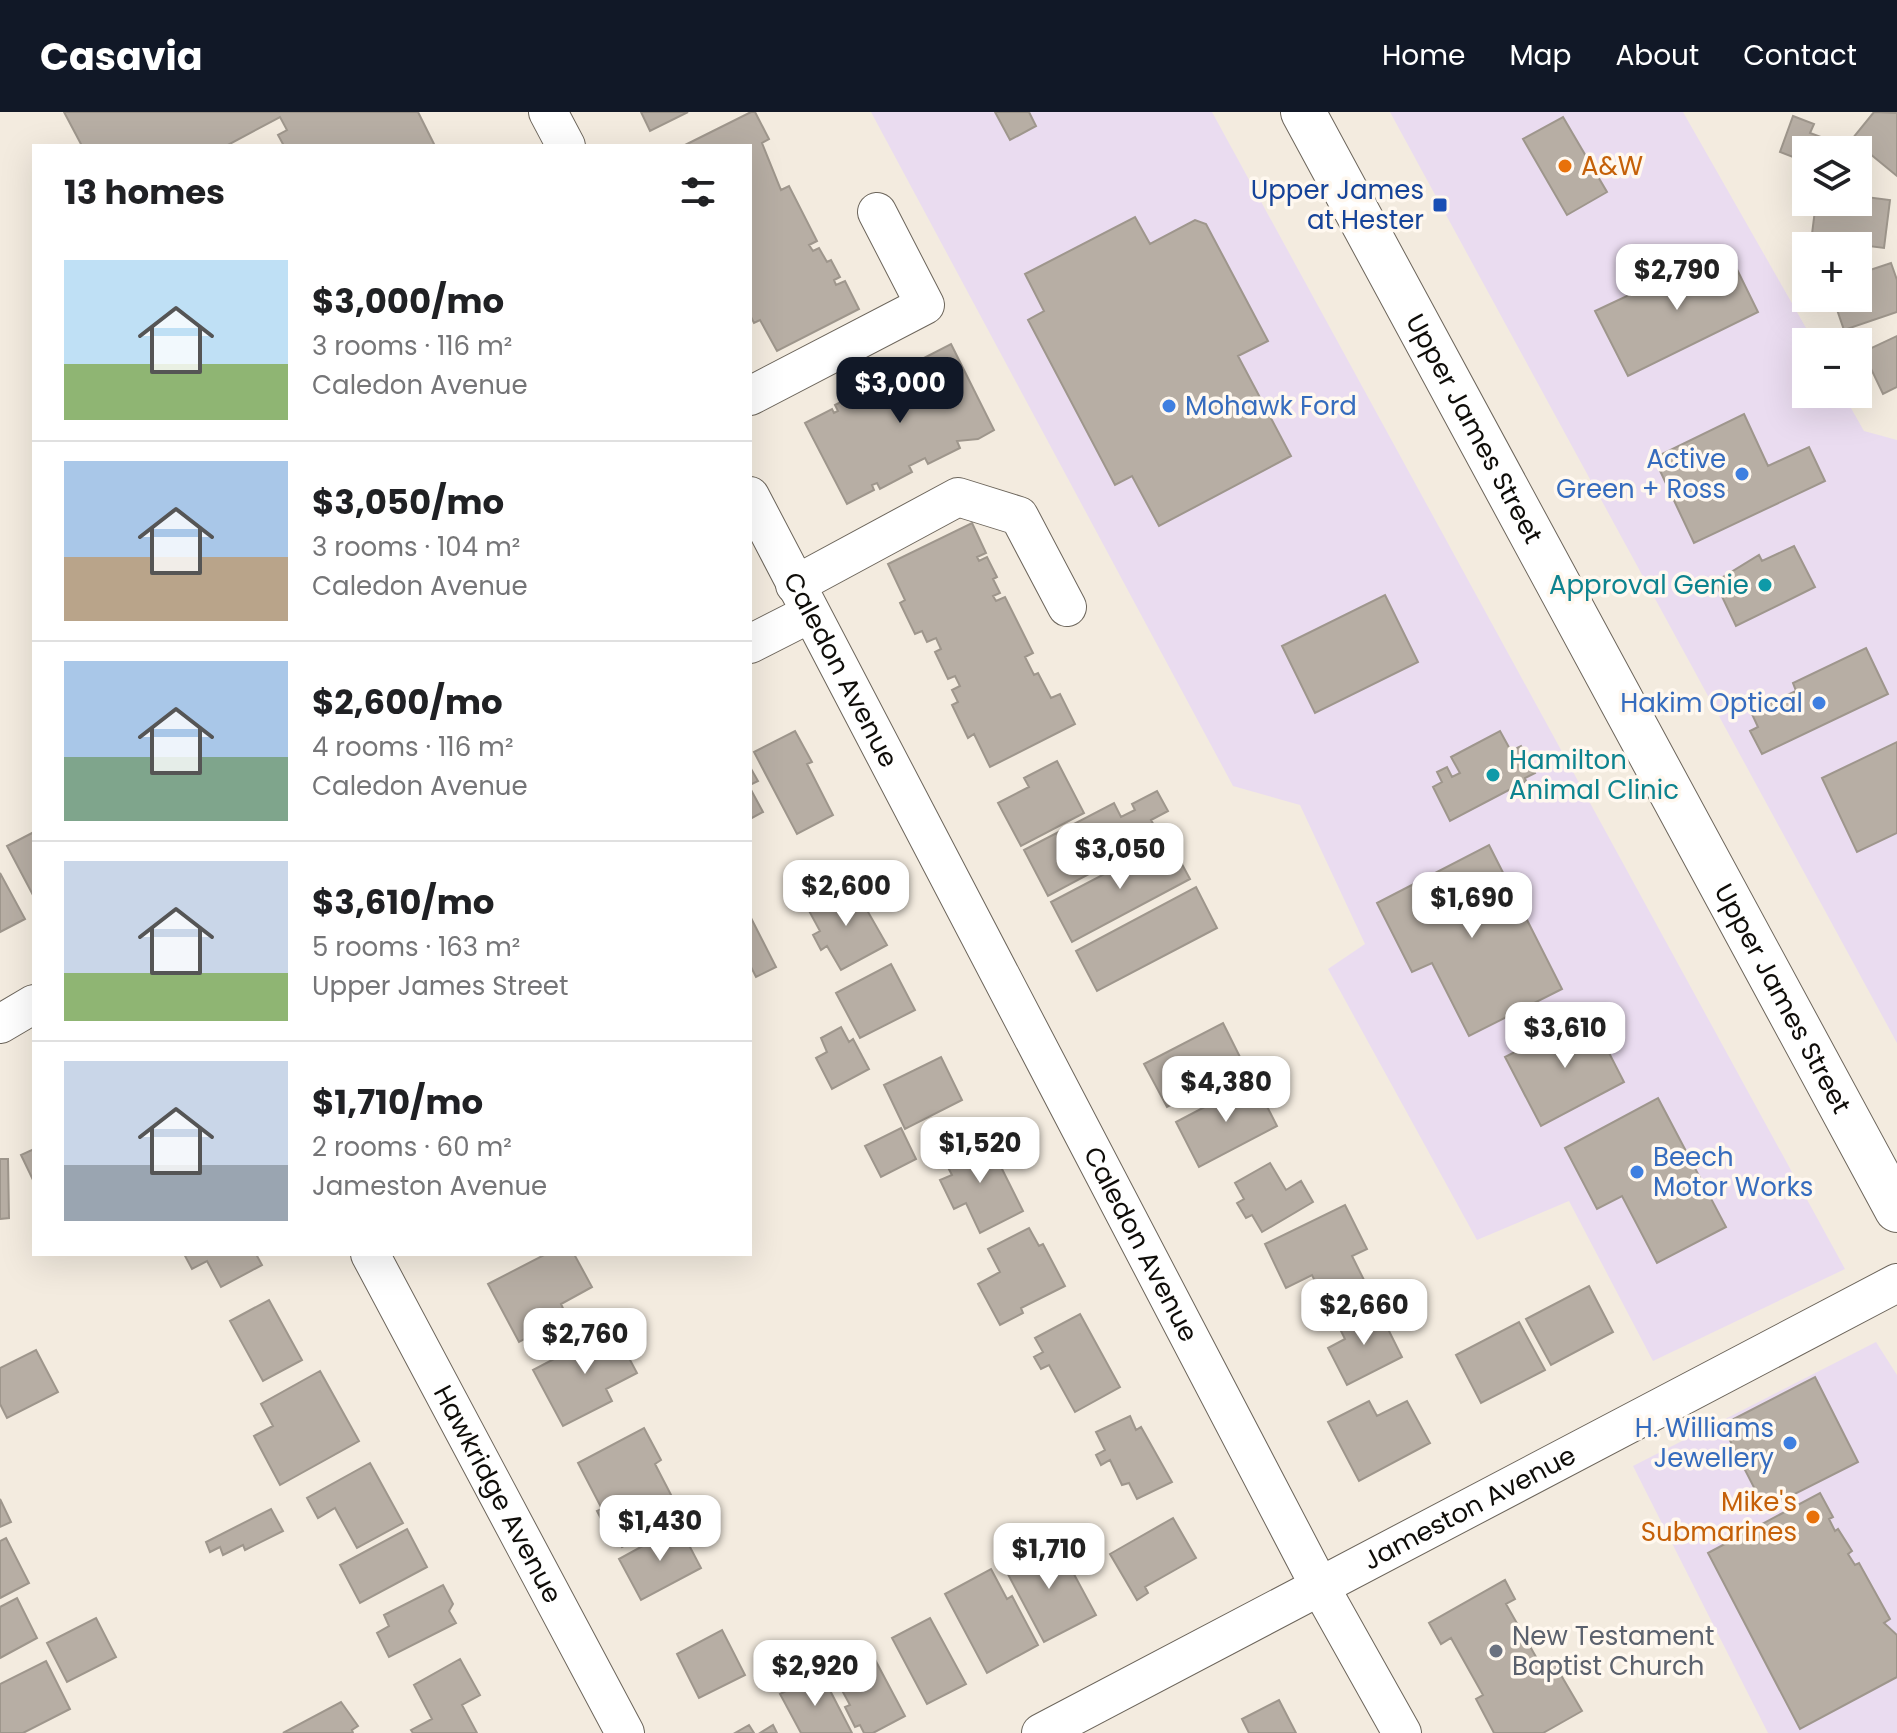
<!DOCTYPE html>
<meta charset="utf-8">
<style>
:root{--surface:#fff;--page:#f6f6f6;--text:#202124;--muted:#757577;--line:#e0e0e0;--accent:#111827}
body{margin:0;font-family:Poppins,sans-serif;background:var(--page);color:var(--text);height:100vh;display:flex;flex-direction:column;font-size:30px;white-space:nowrap}
*{box-sizing:border-box;margin:0}
p{font-size:26px;color:var(--muted)}
.icon{flex:none;width:44px;height:44px;fill:none;stroke:currentColor;stroke-width:2;stroke-linecap:round;stroke-linejoin:round}
.map{position:relative;flex:1;overflow:hidden}
.details{position:absolute;left:32px;top:32px;width:720px;height:1112px;display:flex;flex-direction:column;background:var(--surface);border-radius:0px;box-shadow:0 8px 32px #0002}
.details>*{flex:none}
.controls{position:absolute;left:1792px;top:24px;display:grid;gap:16px}
.controls a{display:grid;place-items:center;width:80px;height:80px;border-radius:0px;background:var(--surface);box-shadow:0 8px 32px #0002;font-size:40px}
.price{position:absolute;translate:-50% -68px;padding:0 18px;border-radius:16px;background:#fff;color:#222;font-size:26px;line-height:52px;filter:drop-shadow(0 2px 4px #0008)}
.price::after{content:'';position:absolute;left:50%;top:48px;width:24px;height:18px;margin-left:-12px;background:inherit;clip-path:polygon(0 0,100% 0,50% 100%)}
.price.current{background:var(--accent);color:#fff}
ul{padding:0;list-style:none}
li{display:flex;align-items:center;gap:24px;height:200px;padding:0 32px}
li+li{border-top:2px solid var(--line)}
li span{display:grid;place-items:center;flex:none;width:224px;height:160px;border-radius:0px;color:#555}
li>.icon{margin-inline-start:auto}
span .icon{width:96px;height:96px;fill:#fffc;stroke-width:1}
li b{font-size:34px}
h2{display:flex;justify-content:space-between;align-items:center;height:96px;padding:0 32px;font-size:34px}
header{display:flex;align-items:center;gap:48px;box-sizing:border-box;height:112px;padding:0 40px;background:var(--accent);color:#fff}
header strong{font-size:38px}
nav{display:flex;gap:44px;margin-inline-start:auto;font-size:28px}
.map>svg:first-child{display:block}
.commercial{fill:#eadcf0}
.building{fill:#b7aea4;stroke:#9e968c;stroke-width:2}
.lines{fill:none;stroke-linecap:round;stroke-linejoin:round}
.minor-casing{stroke:#6c655b;stroke-width:40}
.major-casing{stroke:#6c655b;stroke-width:46}
.minor{stroke:#fff;stroke-width:38}
.major{stroke:#fff;stroke-width:44}
.food-dot{fill:#e8710a;stroke:#fff8ef;stroke-width:3}
.transit-dot{fill:#1a4fb4;stroke:#fff8ef;stroke-width:3}
.shop-dot{fill:#3f7fe0;stroke:#fff8ef;stroke-width:3}
.culture-dot{fill:#0f9aa8;stroke:#fff8ef;stroke-width:3}
.worship-dot{fill:#6b7280;stroke:#fff8ef;stroke-width:3}
.labels{text-anchor:middle;dominant-baseline:central;stroke-width:7;stroke-linejoin:round;paint-order:stroke}
.food-label{font-size:26px;fill:#c56008;stroke:#fff8ef;text-anchor:start}
.transit-label{font-size:26px;fill:#164399;stroke:#fff8ef;text-anchor:end}
.shop-label{font-size:26px;fill:#366cbe;stroke:#fff8ef;text-anchor:end}
.street-label{font-size:26px;fill:#0f0d09;stroke:#fff8ef}
.culture-label{font-size:26px;fill:#0d838f;stroke:#fff8ef;text-anchor:end}
.worship-label{font-size:26px;fill:#5b616d;stroke:#fff8ef;text-anchor:start}
</style>
<header>
<strong>Casavia</strong>
<nav><a>Home</a><a>Map</a><a>About</a><a>Contact</a></nav>
</header>
<div class="map">
<svg width="1897" height="1621" viewBox="0 0 1897 1621">
<rect width="100%" height="100%" fill="#f3ebdf"/>
<path class="commercial" d="M871,0H1212L1845,1157L1653,1249L1569,1089L1477,1128L1328,857L1365,832L1300,693L1233,674Z
M1390,0H1683L1814,230H1806V282H1843L1864,319L1897,328V931Z
M1876,1230L1897,1263V1621H1768L1633,1354Z"/>
<path class="building" d="M64,0H418L435,34H284L278,23L287,18L280,5L226,34H82Z
M641,0H688L650,19Z
M751,0H755L769,27L762,31L781,78L789,74L817,129L809,133L813,139L819,136L827,150L831,148L840,165L834,168L836,173L845,169L859,197L777,239L760,208L754,211L750,203V34H683Z
M995,0H1029L1036,14L1010,28Z
M1874,0L1897,1V64L1852,27Z
M1793,4L1814,12L1810,21L1840,32L1838,38H1806V50L1780,40Z
M1563,5L1607,80L1567,103L1523,27Z
M1858,84L1890,88L1884,136L1820,128L1821,123L1812,122L1816,90H1858Z
M1135,105L1150,132L1195,108L1206,112L1268,229L1238,244L1291,344L1159,414L1132,364L1115,373L1028,208L1044,199L1025,162Z
M1727,137L1758,200L1628,264L1595,199Z
M1891,151L1897,168V200L1844,218L1833,186H1858V162Z
M1897,224V275L1883,282L1863,240Z
M951,232L994,318L978,327L957,329L960,336L928,352L925,346L909,354L912,360L880,377L877,371L872,373L874,378L847,392L805,311L832,297L834,301L838,299L835,293L868,276L871,282L887,273L883,267L917,250L923,254L920,248Z
M1744,302L1768,354L1809,335L1825,369L1694,431L1654,346Z
M972,411L986,441L977,445L979,449L987,445L997,465L993,467L1000,481L993,484L996,489L1005,485L1033,541L1025,545L1034,563L1038,561L1051,586L1060,582L1075,612L990,655L974,622L968,626L952,593L958,590L952,578L960,574L955,564L948,567L935,540L941,537L936,526L927,530L922,519L915,522L900,491L905,488L888,452Z
M1794,434L1815,475L1736,514L1715,470L1759,443L1762,449Z
M1385,483L1418,550L1315,601L1282,534Z
M1866,536L1888,582L1762,642L1750,619L1758,615L1751,600L1796,579L1793,571Z
M795,619L812,650L807,652L833,703L797,722L754,640Z
M1500,619L1511,639L1521,634L1535,661L1525,666L1526,669L1450,709L1433,675L1442,670L1437,660L1447,655L1452,665L1460,661L1451,645Z
M1897,630V721L1857,740L1822,666Z
M1057,649L1084,701L1021,734L998,691L1029,675L1024,666Z
M750,655L758,669L750,673Z
M750,676L763,700L750,707Z
M1157,679L1168,699L1151,708L1160,724L1048,784L1024,738L1114,691L1121,705L1135,698L1132,692Z
M34,720V785L7,734Z
M1169,728L1190,767L1072,830L1051,790Z
M1489,733L1562,877L1469,924L1432,851L1412,860L1377,791Z
M0,761L25,807L0,820Z
M852,772L887,833L841,858L827,834L821,838L813,823L820,819L808,797Z
M1196,775L1217,816L1097,879L1076,839Z
M750,804L776,855L756,865L750,853Z
M891,852L915,898L860,926L836,881Z
M1589,902L1624,970L1541,1014L1505,945Z
M1223,911L1245,955L1167,995L1144,952Z
M841,915L849,930L853,927L869,957L832,977L816,946L827,940L821,926Z
M941,945L962,988L905,1017L884,973Z
M1254,969L1277,1014L1199,1055L1176,1010Z
M1658,986L1726,1115L1657,1151L1622,1084L1597,1097L1565,1036Z
M901,1016L916,1047L881,1065L865,1034Z
M986,1025L1023,1099L980,1121L966,1091L954,1097L940,1068L952,1063L943,1046Z
M34,1037V1070L21,1043Z
M0,1047H8L9,1106L0,1107Z
M1270,1051L1286,1078L1301,1069L1313,1090L1262,1120L1252,1103L1246,1106L1237,1091L1244,1087L1235,1071Z
M1345,1093L1367,1137L1352,1144L1368,1176L1328,1196L1312,1163L1286,1176L1265,1132Z
M1029,1116L1039,1134L1043,1132L1065,1174L1021,1196L1023,1201L1000,1213L978,1172L1000,1160L988,1137Z
M184,1142H256L262,1153L221,1175L207,1149L192,1157Z
M546,1142H574L592,1175L561,1192L567,1205L519,1230L488,1172Z
M1589,1174L1613,1220L1551,1253L1526,1207Z
M269,1188L302,1248L263,1269L230,1209Z
M1377,1195L1402,1245L1347,1273L1328,1236L1345,1227L1339,1215Z
M1080,1202L1120,1275L1075,1300L1049,1253L1041,1257L1034,1245L1043,1240L1035,1226Z
M1519,1210L1545,1258L1481,1291L1456,1243Z
M613,1216L637,1261L606,1277L612,1289L563,1314L533,1258Z
M36,1238L58,1280L7,1306L0,1292V1256Z
M320,1259L359,1329L280,1373L254,1324L273,1314L261,1292Z
M1815,1265L1858,1350L1765,1397L1722,1313Z
M1369,1289L1377,1304L1407,1289L1430,1331L1359,1369L1328,1310Z
M1130,1304L1136,1318L1141,1315L1172,1370L1137,1387L1129,1371L1122,1373L1110,1348L1101,1353L1096,1343L1105,1338L1096,1320Z
M644,1316L661,1348L655,1352L682,1404L622,1435L613,1417L608,1420L597,1399L602,1397L578,1351Z
M370,1351L403,1411L357,1436L335,1396L318,1406L307,1386Z
M1820,1381L1833,1405L1829,1407L1835,1419L1838,1417L1852,1439L1848,1442L1855,1453L1859,1451L1890,1507L1884,1511L1897,1523V1565L1800,1617L1708,1441Z
M0,1387L11,1410L0,1415Z
M271,1397L283,1419L245,1438L243,1433L223,1443L220,1435L210,1440L206,1430Z
M1173,1406L1196,1446L1145,1475L1148,1481L1137,1488L1110,1442Z
M679,1414L701,1456L641,1488L619,1447Z
M407,1417L427,1455L360,1491L340,1453Z
M6,1426L29,1471L0,1486V1429Z
M1049,1427L1064,1456L1069,1453L1096,1503L1044,1530L1002,1451Z
M991,1457L1007,1487L1012,1484L1038,1533L987,1561L945,1482Z
M1505,1468L1515,1487L1506,1492L1540,1552L1551,1546L1582,1599L1543,1621H1494L1476,1587L1483,1583L1451,1526L1441,1532L1429,1511Z
M443,1473L453,1492L449,1499L456,1511L389,1545L377,1521L389,1514L384,1503Z
M17,1486L37,1526L0,1546V1495Z
M96,1506L116,1545L67,1570L47,1531Z
M930,1506L966,1572L927,1592L892,1526Z
M722,1518L745,1563L699,1586L677,1542Z
M871,1540L905,1604L873,1621H864L860,1613L855,1615L845,1595L850,1593L832,1560Z
M460,1547L480,1583L462,1593L477,1621H413L411,1618L432,1607L414,1573Z
M46,1549L70,1597L23,1621H0V1572Z
M821,1561L852,1621H801L780,1582Z
M1279,1588L1296,1621H1249L1242,1607Z
M341,1590L358,1614L352,1618L353,1621H283Z
M749,1613L754,1621H735Z
M773,1613L777,1621H760Z"/>
<g class="lines">
<g class="minor-casing">
<g id="minor">
<path d="M548,0L566,34"/>
<path d="M750,284L925,193L877,100"/>
<path id="s1" d="M750,384L1319,1473L1402,1621"/>
<path d="M795,473L958,385L1019,404L1067,495"/>
<path d="M750,532L809,502"/>
<path d="M0,912L34,892"/>
<path id="s2" d="M370,1142L625,1621"/>
<path id="s3" d="M1041,1621L1897,1171"/>
</g>
</g>
<g class="major-casing">
<g id="major">
<path id="s4" d="M1303,0L1897,1098"/>
</g>
</g>
<use href="#minor" class="minor"/>
<use href="#major" class="major"/>
</g>
<g class="food-dot">
<circle cx="1565" cy="54" r="8"/>
<circle cx="1813" cy="1405" r="8"/>
</g>
<rect class="transit-dot" x="1432" y="85" width="16" height="16" rx="4"/>
<g class="shop-dot">
<circle cx="1169" cy="294" r="8"/>
<circle cx="1742" cy="362" r="8"/>
<circle cx="1819" cy="591" r="8"/>
<circle cx="1637" cy="1060" r="8"/>
<circle cx="1790" cy="1331" r="8"/>
</g>
<g class="culture-dot">
<circle cx="1765" cy="473" r="8"/>
<circle cx="1493" cy="663" r="8"/>
</g>
<circle class="worship-dot" cx="1496" cy="1539" r="8"/>
<g class="labels">
<g class="food-label">
<text x="1581" y="54">A&amp;W</text>
<text x="1797" y="1390" text-anchor="end">Mike's<tspan x="1797" dy="30">Submarines</tspan></text>
</g>
<g class="transit-label">
<text x="1424" y="78">Upper James<tspan x="1424" dy="30">at Hester</tspan></text>
</g>
<g class="shop-label">
<text x="1185" y="294" text-anchor="start">Mohawk Ford</text>
<text x="1726" y="347">Active<tspan x="1726" dy="30">Green + Ross</tspan></text>
<text x="1803" y="591">Hakim Optical</text>
<text x="1653" y="1045" text-anchor="start">Beech<tspan x="1653" dy="30">Motor Works</tspan></text>
<text x="1774" y="1316">H. Williams<tspan x="1774" dy="30">Jewellery</tspan></text>
</g>
<g class="street-label">
<text stroke="none"><textPath href="#s4" startOffset="360">Upper James Street</textPath></text>
<text stroke="none"><textPath href="#s1" startOffset="196">Caledon Avenue</textPath></text>
<text stroke="none"><textPath href="#s4" startOffset="1008">Upper James Street</textPath></text>
<text stroke="none"><textPath href="#s1" startOffset="844">Caledon Avenue</textPath></text>
<text stroke="none"><textPath href="#s2" startOffset="272">Hawkridge Avenue</textPath></text>
<text stroke="none"><textPath href="#s3" startOffset="484">Jameston Avenue</textPath></text>
</g>
<g class="culture-label">
<text x="1749" y="473">Approval Genie</text>
<text x="1509" y="648" text-anchor="start">Hamilton<tspan x="1509" dy="30">Animal Clinic</tspan></text>
</g>
<g class="worship-label">
<text x="1512" y="1524">New Testament<tspan x="1512" dy="30">Baptist Church</tspan></text>
</g>
</g>
</svg>
<div class="controls">
<a><svg class="icon" aria-label="layers" viewBox="0 0 24 24"><path d="M12 4l9 5-9 5-9-5zM3 14l9 5 9-5"/></svg></a>
<a>+</a>
<a>−</a>
</div>
<b class="price" style="left:1677px;top:200px">$2,790</b>
<b class="price current" style="left:900px;top:313px">$3,000</b>
<b class="price" style="left:1120px;top:779px">$3,050</b>
<b class="price" style="left:846px;top:816px">$2,600</b>
<b class="price" style="left:1472px;top:828px">$1,690</b>
<b class="price" style="left:1565px;top:958px">$3,610</b>
<b class="price" style="left:1226px;top:1012px">$4,380</b>
<b class="price" style="left:980px;top:1073px">$1,520</b>
<b class="price" style="left:1364px;top:1235px">$2,660</b>
<b class="price" style="left:585px;top:1264px">$2,760</b>
<b class="price" style="left:660px;top:1451px">$1,430</b>
<b class="price" style="left:1049px;top:1479px">$1,710</b>
<b class="price" style="left:815px;top:1596px">$2,920</b>
<section class="details">
<h2>13 homes<svg class="icon" aria-label="filters" viewBox="0 0 24 24"><path d="M4 7h16M4 17h16"/><circle cx="9" cy="7" r="2"/><circle cx="15" cy="17" r="2"/></svg></h2>
<ul>
<li><span style="background:linear-gradient(#bfe0f5 65%,#8fb573 0)"><svg class="icon" aria-label="home" viewBox="0 0 24 24"><path d="M3 11l9-7 9 7M6 9v11h12V9"/></svg></span><div><b>$3,000/mo</b><p>3 rooms · 116 m²</p><p>Caledon Avenue</p></div></li>
<li><span style="background:linear-gradient(#a9c7e8 60%,#b9a48a 0)"><svg class="icon" aria-label="home" viewBox="0 0 24 24"><path d="M3 11l9-7 9 7M6 9v11h12V9"/></svg></span><div><b>$3,050/mo</b><p>3 rooms · 104 m²</p><p>Caledon Avenue</p></div></li>
<li><span style="background:linear-gradient(#a9c7e8 60%,#7fa58c 0)"><svg class="icon" aria-label="home" viewBox="0 0 24 24"><path d="M3 11l9-7 9 7M6 9v11h12V9"/></svg></span><div><b>$2,600/mo</b><p>4 rooms · 116 m²</p><p>Caledon Avenue</p></div></li>
<li><span style="background:linear-gradient(#c9d6e8 70%,#8fb573 0)"><svg class="icon" aria-label="home" viewBox="0 0 24 24"><path d="M3 11l9-7 9 7M6 9v11h12V9"/></svg></span><div><b>$3,610/mo</b><p>5 rooms · 163 m²</p><p>Upper James Street</p></div></li>
<li><span style="background:linear-gradient(#c9d6e8 65%,#9aa5b1 0)"><svg class="icon" aria-label="home" viewBox="0 0 24 24"><path d="M3 11l9-7 9 7M6 9v11h12V9"/></svg></span><div><b>$1,710/mo</b><p>2 rooms · 60 m²</p><p>Jameston Avenue</p></div></li>
</ul>
</section>
</div>
